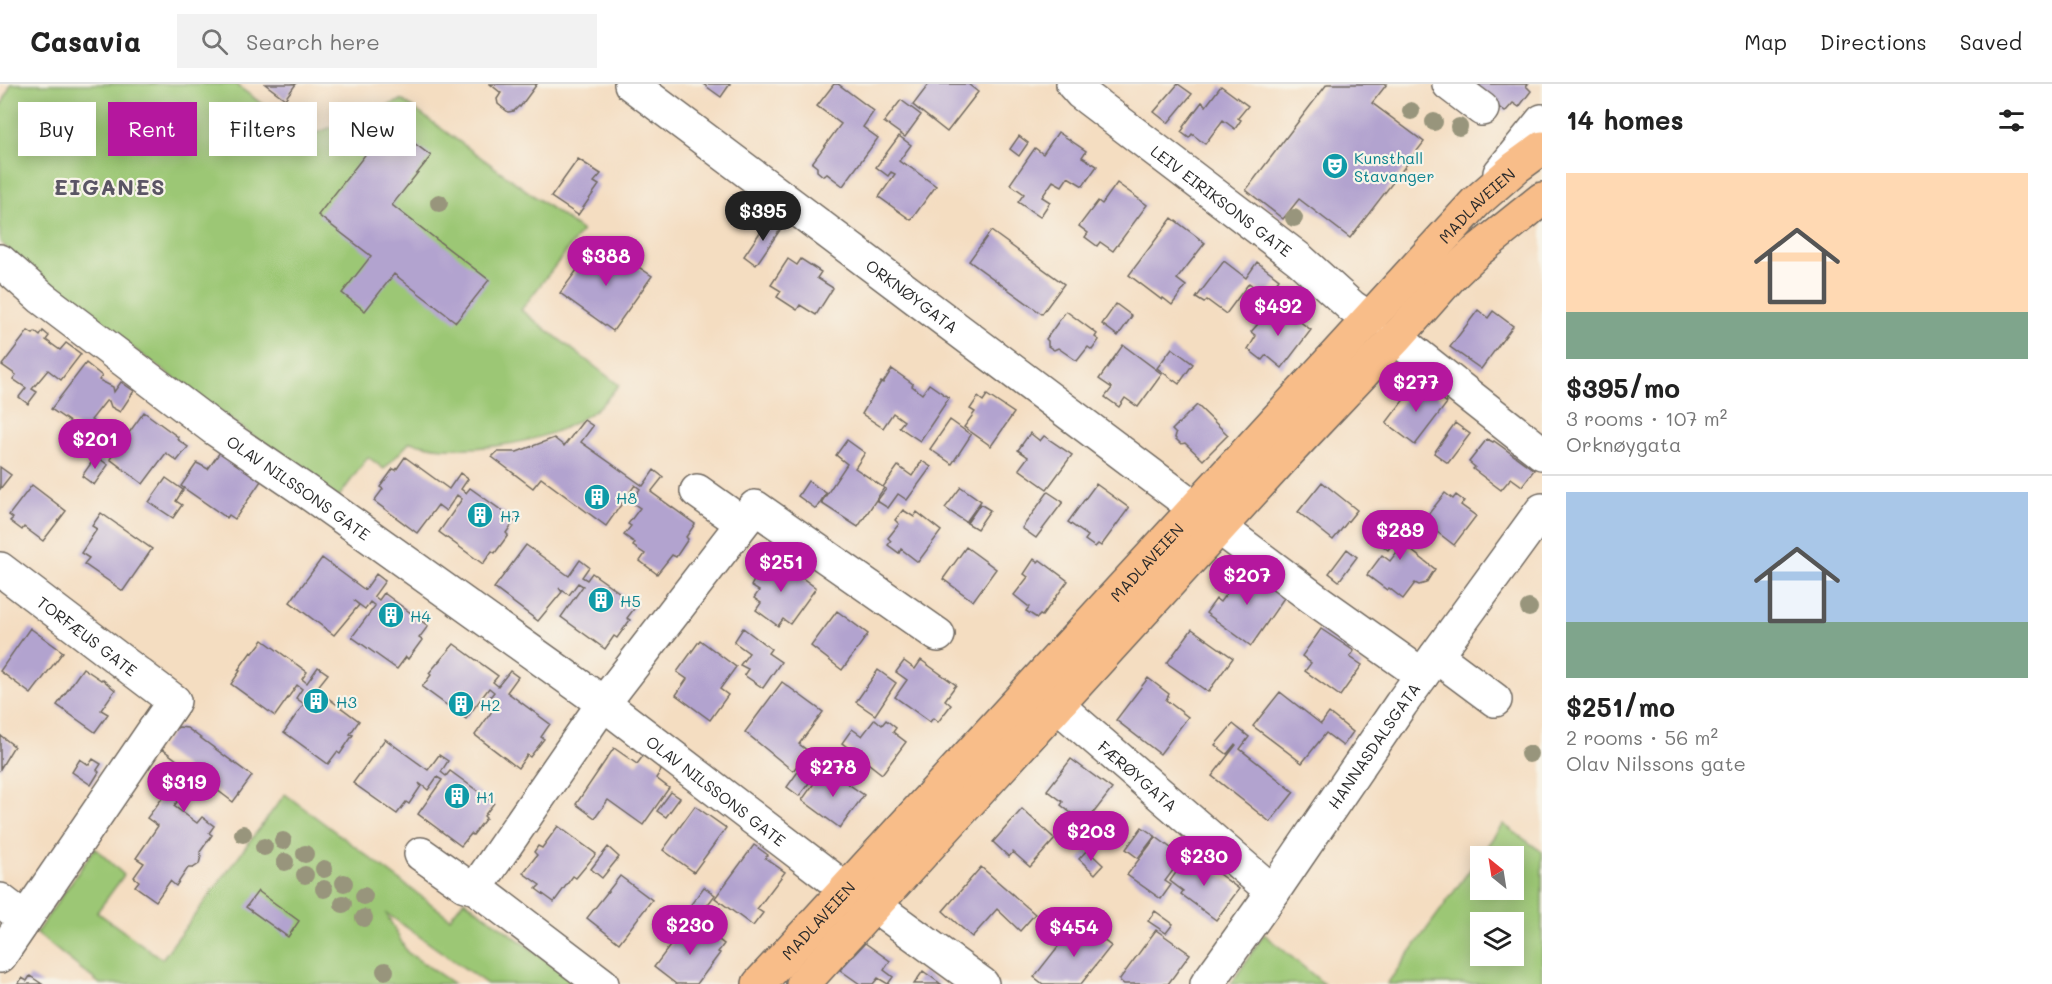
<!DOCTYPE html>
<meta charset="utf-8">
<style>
:root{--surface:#fff;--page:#f2f2f2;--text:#222;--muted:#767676;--line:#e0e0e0;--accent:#b5179e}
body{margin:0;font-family:Mali,sans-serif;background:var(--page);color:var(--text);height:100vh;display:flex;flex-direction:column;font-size:22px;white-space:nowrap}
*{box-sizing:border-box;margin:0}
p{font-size:20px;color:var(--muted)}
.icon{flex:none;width:33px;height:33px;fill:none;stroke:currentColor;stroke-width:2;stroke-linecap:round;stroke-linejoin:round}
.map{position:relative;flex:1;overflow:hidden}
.side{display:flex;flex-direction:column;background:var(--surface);width:510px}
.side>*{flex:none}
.hud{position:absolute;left:18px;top:18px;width:570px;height:54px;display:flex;gap:12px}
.needle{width:39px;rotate:330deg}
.tools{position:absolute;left:1470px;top:762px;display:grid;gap:12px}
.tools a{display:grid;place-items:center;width:54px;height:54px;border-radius:0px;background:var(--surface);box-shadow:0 3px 15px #0003;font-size:30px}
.price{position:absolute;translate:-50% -51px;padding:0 14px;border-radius:21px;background:var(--accent);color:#fff;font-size:20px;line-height:39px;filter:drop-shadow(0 2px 3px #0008)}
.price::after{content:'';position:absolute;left:50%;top:36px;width:18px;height:14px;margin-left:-9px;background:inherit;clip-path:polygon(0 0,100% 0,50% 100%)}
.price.active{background:#222;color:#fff}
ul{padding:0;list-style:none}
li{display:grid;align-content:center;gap:12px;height:318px;padding:0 24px}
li+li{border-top:2px solid var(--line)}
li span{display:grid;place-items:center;height:186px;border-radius:0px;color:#555}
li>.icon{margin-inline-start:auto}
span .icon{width:108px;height:108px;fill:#fffc;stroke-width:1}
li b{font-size:26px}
h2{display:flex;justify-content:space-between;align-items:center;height:72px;padding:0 24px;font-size:26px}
.pill{padding:0 21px;border-radius:0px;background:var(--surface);box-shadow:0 3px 15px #0003;font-size:21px;line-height:54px}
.pill.active{background:var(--accent);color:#fff}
header{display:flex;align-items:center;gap:36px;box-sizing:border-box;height:84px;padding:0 30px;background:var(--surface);border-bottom:2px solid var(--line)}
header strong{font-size:28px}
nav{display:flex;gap:33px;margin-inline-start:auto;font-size:21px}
.search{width:420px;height:54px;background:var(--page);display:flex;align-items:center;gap:15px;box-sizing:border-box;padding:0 21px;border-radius:0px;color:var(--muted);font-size:22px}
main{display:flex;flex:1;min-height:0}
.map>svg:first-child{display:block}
.green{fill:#9cc774;stroke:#647950;stroke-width:1.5;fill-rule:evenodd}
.building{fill:#b2a3cf}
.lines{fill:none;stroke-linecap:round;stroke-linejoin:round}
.minor-casing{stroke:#716960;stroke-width:36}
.major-casing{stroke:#716960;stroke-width:36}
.minor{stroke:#fff;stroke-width:33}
.major{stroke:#f8bd89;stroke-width:33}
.tree{fill:#98957b}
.labels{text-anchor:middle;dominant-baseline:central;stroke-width:4.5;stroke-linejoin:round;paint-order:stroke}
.culture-label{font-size:16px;fill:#0d838f;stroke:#f7f3e8;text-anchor:start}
.street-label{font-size:16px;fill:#2b2b2b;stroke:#f7f3e8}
.district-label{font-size:22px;font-weight:bold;letter-spacing:1.5px;fill:#5a5564;stroke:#f7f3e8}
</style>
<header>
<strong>Casavia</strong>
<div class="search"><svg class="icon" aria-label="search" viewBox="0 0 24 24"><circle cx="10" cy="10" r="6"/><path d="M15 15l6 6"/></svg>Search here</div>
<nav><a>Map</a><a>Directions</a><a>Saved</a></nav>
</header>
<main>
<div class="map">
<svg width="1542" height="900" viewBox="0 0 1542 900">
<rect width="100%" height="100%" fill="#f7f3e8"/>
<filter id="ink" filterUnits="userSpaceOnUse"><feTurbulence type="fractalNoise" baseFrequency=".0167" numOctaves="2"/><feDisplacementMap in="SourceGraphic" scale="12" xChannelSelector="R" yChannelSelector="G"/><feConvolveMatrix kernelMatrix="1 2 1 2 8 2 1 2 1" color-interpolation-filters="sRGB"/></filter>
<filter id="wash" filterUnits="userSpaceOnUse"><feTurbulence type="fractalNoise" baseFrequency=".008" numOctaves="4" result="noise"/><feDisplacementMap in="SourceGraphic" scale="24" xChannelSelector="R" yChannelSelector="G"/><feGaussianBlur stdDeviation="1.35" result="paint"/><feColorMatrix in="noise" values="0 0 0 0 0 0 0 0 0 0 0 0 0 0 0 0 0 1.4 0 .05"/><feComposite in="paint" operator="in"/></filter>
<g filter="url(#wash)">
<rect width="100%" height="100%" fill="#f4ddc1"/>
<path class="green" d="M11,0H235L292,42L314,50L402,16L582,147L521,226L619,301C614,306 609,313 604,318C565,355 498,366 446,364C434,364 422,360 410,358L384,385L368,373L338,414L63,213L0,158V25Z
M285,710L450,834L464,816L579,900H487L386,829L407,868L454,900H100L36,849L95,764L124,791L97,828L162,875Z
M1503,740L1542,768V900H1387ZM1480,772H1514V806H1480ZM1480,838H1514V872H1480Z
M1264,850L1324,900H1231Z"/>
<g id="blocks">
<path class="building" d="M265,0H296L285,15Z
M490,0H537L520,23L519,22L514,27L508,28L498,20L497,15L501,9Z
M703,0H730L721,13Z
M834,0H838L874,27L863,43L878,54L843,102L827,90L823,92L817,87V83L812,79L841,40L817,22Z
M929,0H968L978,8L947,48L913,21Z
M1178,0L1192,10L1168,39L1154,28Z
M1327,0H1387L1372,19L1424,58L1350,154L1299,115L1283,135L1246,106Z
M1470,0H1528L1526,2L1531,7L1519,23L1513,19L1505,28Z
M1221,2L1248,22L1238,34L1241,36L1235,45L1223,36L1205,60L1192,50L1189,54L1181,48L1184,44L1183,43L1202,18L1206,22Z
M901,16L921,31L905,53L884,38Z
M389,40L431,72L392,121L489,196L456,238L394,190L365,227L342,209L371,172L318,131Z
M1058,48L1086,67L1082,73L1097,82L1083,102L1068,93L1062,102L1053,97L1042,113L1050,118L1040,133L1018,118L1024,110L1010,100L1035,64L1043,70Z
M899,52L911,61L899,77L903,80L904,79L936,102L911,136L879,113L895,90L891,88L888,92L876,83Z
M1019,52L1028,59L1019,72L1010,65Z
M578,75L601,90L594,98L599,101L578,131L551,113Z
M1117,99L1147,121L1113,167L1100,158L1097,162L1085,153L1088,149L1079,142L1098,117L1102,120Z
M1172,134L1205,159L1177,195L1186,202L1172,221L1163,214L1162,216L1129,191Z
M769,135L782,143L756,181L744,172Z
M991,147L1064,200L1042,230L969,177Z
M610,164L652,192L613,247L560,209L591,167L602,175Z
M788,175L797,181L801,175L821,188L817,194L833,204L816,231L800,221L797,226L777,213L781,207L771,201Z
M1224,177L1246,194L1257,178L1279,195L1266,212L1249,199L1226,230L1207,216L1204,219L1196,214Z
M1116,220L1132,232L1118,252L1102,240Z
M1279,222L1311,246L1282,284L1266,271L1262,276L1248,265L1256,252L1251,248L1270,226L1274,229Z
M1478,226L1488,234L1493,227L1513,242L1481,285L1450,263Z
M1066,227L1097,250L1095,253L1099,256L1092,266L1088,263L1077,277L1058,264L1054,266L1048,262V257L1046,255Z
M28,247L33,250L35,248L40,252L43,247L49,252L46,256L60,266L66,259L81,270L61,296L48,286L32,305L37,308L28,320L19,313L26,304L13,295L16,291L2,281Z
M1123,261L1162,290L1138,323L1125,314L1119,323L1105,313L1112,304L1099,295Z
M1172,264L1193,280L1179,300L1157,284Z
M86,279L102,292L99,296L113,303L114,308L121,298L134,307L120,328L111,323L109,317H106L91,336L94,338L86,349L51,325Z
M892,285L913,300L912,302L922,310L929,300L949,314L920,357L899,343L904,337L893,329L883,344L862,330L881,298L883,299Z
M1418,297L1447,319L1415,361L1386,339Z
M987,311L1014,329L991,362L964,343L975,328L970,325L978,313L983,317Z
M1197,321L1228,351L1203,376L1185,359L1181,360L1175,354L1176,350L1172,346Z
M144,328L178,353L177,355L188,363L177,377L166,369L143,400L110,375Z
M584,336L593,342L581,358L643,402L654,386L663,393L651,408L695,440L686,453L688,455L676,473L672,471L657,490L640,477L645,470L633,462L635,459L624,451L631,442L628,440L640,424L631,418L640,405L635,401L606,442L541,394L533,404L492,373L497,368H517L554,354L564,362Z
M950,336L971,351L952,380L930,365Z
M1455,339L1470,350L1448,379L1434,369Z
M1030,349L1040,357L1044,352L1072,371L1047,405L1019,385L1028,373L1018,366Z
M1487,355L1493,358L1494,357L1534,386L1522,402L1511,394L1501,406L1473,385L1475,383L1469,378Z
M847,356L865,369L855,384L884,404L858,443L821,419L847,380L836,371Z
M220,368L261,397L235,435L229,431L227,434L181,402L197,379L208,385Z
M96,372L108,381L94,401L82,392Z
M405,373L449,405L460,389L468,395L461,405L466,409L470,404L515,436L506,449L508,451L495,469L492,467L483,480L439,448L462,415L457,411L446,427L438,421L417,449L374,417L383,405L380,403L393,385L396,386Z
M922,377L931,383L907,416L898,410L888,424L877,417L886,405L883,403L898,382L912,392Z
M0,383L11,391L0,405Z
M166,394L183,406L176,417L182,421L173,434L149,418Z
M808,397L826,409L816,425L798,412Z
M1322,398L1357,426L1333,456L1298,428Z
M1096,400L1129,424L1101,462L1098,460L1095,463L1085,456L1088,452L1068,438Z
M32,401L66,427L43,457L24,443L22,446L10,437L13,434L9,431Z
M961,403L981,417L966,438L945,424Z
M1048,408L1063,418L1036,454L1022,444Z
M1445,409L1453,415L1456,411L1464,417L1461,421L1476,432L1454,461L1423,437Z
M980,420L990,426L977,445L967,439Z
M903,426L914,433L917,428L941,447L918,478L901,465L899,469L888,461L891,457L888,454L899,440L895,436Z
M101,429L152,465L123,507L84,480L89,474L81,469L97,445L92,442Z
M1393,432L1416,450L1407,463L1435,485L1426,499L1419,501L1415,499L1403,515L1389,504L1387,506L1367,491L1382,471L1390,477L1400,464L1393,459L1388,466L1376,456Z
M526,461L569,492L580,476L589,483L582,493L587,496L592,489L637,521L627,534L630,536L617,554L614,552L605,565L561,533L583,502L578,499L569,511L559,504L562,508L538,537L494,504Z
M966,463L996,485L973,517L943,495Z
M1347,465L1357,473L1339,497L1329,489Z
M322,474L365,506L376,490L385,497L374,512L379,516L384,509L428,542L419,554L422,556L408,575L406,573L397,585L352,553L375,522L370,518L365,525L353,516L359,521L334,551L290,518Z
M1034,475L1038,478L1040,476L1068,497L1042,532L1040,531L1037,534L1026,527L1029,523L1014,511L1028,493L1024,490Z
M780,478L816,504L790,540L783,535L778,542L756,526L761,519L754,514L759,507L751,502L758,489L767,480L775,485Z
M1249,484L1286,511L1251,562L1206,529L1216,515L1220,518L1244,486L1246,488Z
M837,527L868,550L842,586L811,562Z
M30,544L63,568L31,610L0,587Z
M743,544L771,565L768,569L781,578L763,604L744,591L748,585L740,581L749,569L734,558Z
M1192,545L1233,574L1208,608L1167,579Z
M1321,545L1354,567L1350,573L1362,581L1340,612L1305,587L1311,579L1302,572Z
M263,556L307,588L302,595L307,599L318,583L328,590L316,605L359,637L350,650L353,651L340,670L337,668L328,680L284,648L304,620L296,614L302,605L297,601L275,632L231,600L240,587L238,586L251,568L253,569Z
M700,556L736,583L720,605L728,611L710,636L676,611L687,595L677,588Z
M454,560L498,592L493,598L498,602L510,587L518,593L507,608L550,640L541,653L544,655L530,673L527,671L518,684L475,651L495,623L487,617L494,608L489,604L466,635L422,603L431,591L429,589Z
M921,576L956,601L945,616L951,621L938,638L933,634L930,638L895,613L907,596L896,588L904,577L915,585Z
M83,584L101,596L102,595L115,606L101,626L108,630L95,648L57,621Z
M878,586L896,599L875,631L856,618Z
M1148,594L1169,610L1166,616L1188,633L1160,670L1116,636Z
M782,598L823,628L799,660L808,667L793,687L745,648Z
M1280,608L1321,640L1329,629L1353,648L1343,662L1326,649L1302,679L1253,642Z
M875,635L882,641L886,636L896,644L893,648L906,658L882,690L842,659L852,645L862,652Z
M1233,640L1249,653L1240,665L1294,708L1270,738L1212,692L1236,661L1235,660L1227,670L1215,661Z
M179,643L187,644L252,692L233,718L197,691L174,722L197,739L202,733L214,742L209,749L212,751L200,768L201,772L199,780L193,784H188L176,802L170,797L156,817L135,802L139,797L134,793L144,779L136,774L158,742L147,734L186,683L161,664L175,645Z
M0,651L14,662L0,685Z
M385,655L428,686L439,671L448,677L441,688L446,692L450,687L494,719L484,732L486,734L473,751L471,750L461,762L418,730L442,696L437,693L428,706L419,699L421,702L409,720L406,718L397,730L353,699Z
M614,664L637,680L643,672L662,685L656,694L669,704L643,741L608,716L595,734L576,720Z
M80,675L89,681L93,675L101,680L97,686L99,688L91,701L72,688Z
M1071,675L1112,705L1088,736L1079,730L1076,733L1061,721L1063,718L1047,706Z
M802,682L815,691L799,712L787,703Z
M825,684L864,711L840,744L802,716Z
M671,708L680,714L666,733L657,727Z
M695,722L726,744L694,788L663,766Z
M1022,725L1055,755L1030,783L1013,768L1009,773L993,758Z
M558,742L596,770L576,794L573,792L554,818L536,805L540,801L523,789L537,771L534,768L538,762L542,764Z
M1142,743L1155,752L1138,774L1126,765Z
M1156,753L1183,773L1165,797L1171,801L1161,815L1127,791Z
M754,761L768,771L765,774L785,788L757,825L763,829L753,842L715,814Z
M608,763L619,773L602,794L591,785Z
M1087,766L1103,781L1095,790L1079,775Z
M1187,773L1201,783L1204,779L1239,805L1216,836L1181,810L1183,807L1170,797Z
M981,783L1035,830L1020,847L997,825L972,853L943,827Z
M620,792L652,816L619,859L587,834Z
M704,803L715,811L700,831L689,823Z
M258,807L299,837L288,853L246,823Z
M1155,827L1173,840L1166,849L1148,837Z
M1078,837L1111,862L1081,900H1043L1034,893Z
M698,840L724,860L718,868L720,869L697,900H676L654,883L685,842L692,848Z
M1156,846L1190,870L1168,900H1124L1119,896Z
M865,859L890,877L884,886L893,893L888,900L878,894L873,900H860L840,886Z
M923,887L941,900H914Z
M30,892L42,900H18L22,894L27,897Z"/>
</g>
</g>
<g filter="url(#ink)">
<use href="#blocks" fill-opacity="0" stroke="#716960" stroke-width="1.5"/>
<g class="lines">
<g class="minor-casing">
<g id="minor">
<path id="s1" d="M631,0L1195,424"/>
<path id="s2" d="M1073,0L1081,9L1299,175L1352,223L1370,235"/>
<path d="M1449,0L1482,25"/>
<path d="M1500,89L1542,37"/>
<path id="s3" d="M0,177L42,214L215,345L313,412L596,614L830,793"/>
<path d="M1396,254L1542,369"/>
<path d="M697,407L742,439"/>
<path d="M1220,444L1312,513L1422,591"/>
<path id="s4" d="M0,485L174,617L0,872"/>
<path d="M1436,572L1495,616"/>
<path id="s5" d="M1058,622L1273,808"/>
<path d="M421,770L465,801L476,804L602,900"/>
<path d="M476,804L603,620L755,423L938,551"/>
<path d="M0,816L25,835"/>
<path d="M875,822L982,900"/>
<path id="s6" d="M1207,900L1273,808L1401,620L1542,426"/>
</g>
</g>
<g class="major-casing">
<g id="major">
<path id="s7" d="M759,900L1476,118L1516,83L1542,64"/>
<path d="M803,900L1292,364L1396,254L1451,192L1476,168L1542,115"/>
</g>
</g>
<use href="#minor" class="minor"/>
<use href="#major" class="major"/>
</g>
<g class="tree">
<circle cx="1411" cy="27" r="9"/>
<circle cx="1434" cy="38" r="9"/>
<circle cx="1459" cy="43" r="9"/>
<circle cx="439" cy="119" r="9"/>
<circle cx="1294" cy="134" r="9"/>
<circle cx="1529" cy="524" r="9"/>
<circle cx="1529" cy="670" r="9"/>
<circle cx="243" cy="750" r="9"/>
<circle cx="283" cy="757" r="9"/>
<circle cx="264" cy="763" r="9"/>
<circle cx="305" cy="770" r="9"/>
<circle cx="285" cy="778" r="9"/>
<circle cx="324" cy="785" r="9"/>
<circle cx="305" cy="791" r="9"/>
<circle cx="344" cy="799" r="9"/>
<circle cx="324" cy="805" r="9"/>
<circle cx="364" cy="812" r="9"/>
<circle cx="343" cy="820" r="9"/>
<circle cx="364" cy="834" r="9"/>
<circle cx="385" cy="887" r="9"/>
</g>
</g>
<defs>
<g id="theatre-disc" transform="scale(1.35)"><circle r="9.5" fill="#0f9aa8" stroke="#f7f3e8"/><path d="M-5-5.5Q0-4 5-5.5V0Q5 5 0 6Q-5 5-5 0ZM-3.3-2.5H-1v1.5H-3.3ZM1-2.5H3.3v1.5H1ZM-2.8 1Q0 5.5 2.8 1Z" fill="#fff"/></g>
<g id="building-disc" transform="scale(1.35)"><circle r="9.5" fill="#0f9aa8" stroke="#f7f3e8"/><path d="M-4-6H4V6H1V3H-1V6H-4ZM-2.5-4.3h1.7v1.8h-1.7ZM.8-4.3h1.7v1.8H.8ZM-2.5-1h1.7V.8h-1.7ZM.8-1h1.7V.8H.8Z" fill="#fff"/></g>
</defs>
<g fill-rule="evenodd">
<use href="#theatre-disc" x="1335" y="82"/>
<use href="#building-disc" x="597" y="413"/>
<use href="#building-disc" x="480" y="431"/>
<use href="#building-disc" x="601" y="516"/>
<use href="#building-disc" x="391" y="531"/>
<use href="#building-disc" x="316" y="617"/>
<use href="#building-disc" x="461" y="620"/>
<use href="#building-disc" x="457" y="712"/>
</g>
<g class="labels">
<g class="culture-label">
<text x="1354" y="73">Kunsthall<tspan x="1354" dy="18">Stavanger</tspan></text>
<text x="616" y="413">H8</text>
<text x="500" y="431">H7</text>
<text x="620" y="516">H5</text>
<text x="410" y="531">H4</text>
<text x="336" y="617">H3</text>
<text x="480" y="620">H2</text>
<text x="476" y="712">H1</text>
</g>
<g class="street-label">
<text stroke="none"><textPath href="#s2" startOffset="189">LEIV EIRIKSONS GATE</textPath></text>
<text stroke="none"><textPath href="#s7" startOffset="1059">MADLAVEIEN</textPath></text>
<text stroke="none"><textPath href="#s1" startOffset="352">ORKNØYGATA</textPath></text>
<text stroke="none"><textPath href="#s3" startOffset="375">OLAV NILSSONS GATE</textPath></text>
<text stroke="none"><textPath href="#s7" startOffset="573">MADLAVEIEN</textPath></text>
<text stroke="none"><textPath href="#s4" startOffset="110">TORFÆUS GATE</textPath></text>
<text stroke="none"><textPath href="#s6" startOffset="291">HANNASDALSGATA</textPath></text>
<text stroke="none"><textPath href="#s5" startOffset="106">FÆRØYGATA</textPath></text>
<text stroke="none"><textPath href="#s3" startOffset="891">OLAV NILSSONS GATE</textPath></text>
<text stroke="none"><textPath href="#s7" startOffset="87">MADLAVEIEN</textPath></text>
</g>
<g class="district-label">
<text x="110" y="102">EIGANES</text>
</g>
</g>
</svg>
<div class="tools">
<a><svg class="needle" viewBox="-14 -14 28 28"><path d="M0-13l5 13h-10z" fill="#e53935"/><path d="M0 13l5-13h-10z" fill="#767676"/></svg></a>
<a><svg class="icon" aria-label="layers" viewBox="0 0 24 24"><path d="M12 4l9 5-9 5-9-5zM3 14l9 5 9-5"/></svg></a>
</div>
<b class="price active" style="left:763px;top:158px">$395</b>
<b class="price" style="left:606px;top:203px">$388</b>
<b class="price" style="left:1278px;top:253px">$492</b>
<b class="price" style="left:1416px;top:329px">$277</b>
<b class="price" style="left:95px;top:386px">$201</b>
<b class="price" style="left:1400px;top:477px">$289</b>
<b class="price" style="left:781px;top:509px">$251</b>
<b class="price" style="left:1247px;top:522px">$207</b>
<b class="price" style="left:833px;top:714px">$278</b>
<b class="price" style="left:184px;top:729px">$319</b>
<b class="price" style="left:1091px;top:778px">$203</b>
<b class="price" style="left:1204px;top:803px">$230</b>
<b class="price" style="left:690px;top:872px">$230</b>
<b class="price" style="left:1074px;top:874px">$454</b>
<div class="hud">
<a class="pill">Buy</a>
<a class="pill active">Rent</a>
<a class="pill">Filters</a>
<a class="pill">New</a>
</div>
</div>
<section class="side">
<h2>14 homes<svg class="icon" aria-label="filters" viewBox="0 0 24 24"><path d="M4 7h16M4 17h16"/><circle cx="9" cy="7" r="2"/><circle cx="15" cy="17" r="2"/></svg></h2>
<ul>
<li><span style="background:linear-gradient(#ffd9b3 75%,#7fa58c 0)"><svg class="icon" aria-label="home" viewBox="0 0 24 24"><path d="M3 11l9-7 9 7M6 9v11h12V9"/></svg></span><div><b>$395/mo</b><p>3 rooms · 107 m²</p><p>Orknøygata</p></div></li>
<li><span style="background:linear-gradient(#a9c7e8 70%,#7fa58c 0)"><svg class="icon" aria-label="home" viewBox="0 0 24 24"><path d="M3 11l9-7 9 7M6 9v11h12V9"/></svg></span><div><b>$251/mo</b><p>2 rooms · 56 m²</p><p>Olav Nilssons gate</p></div></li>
</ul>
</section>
</main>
